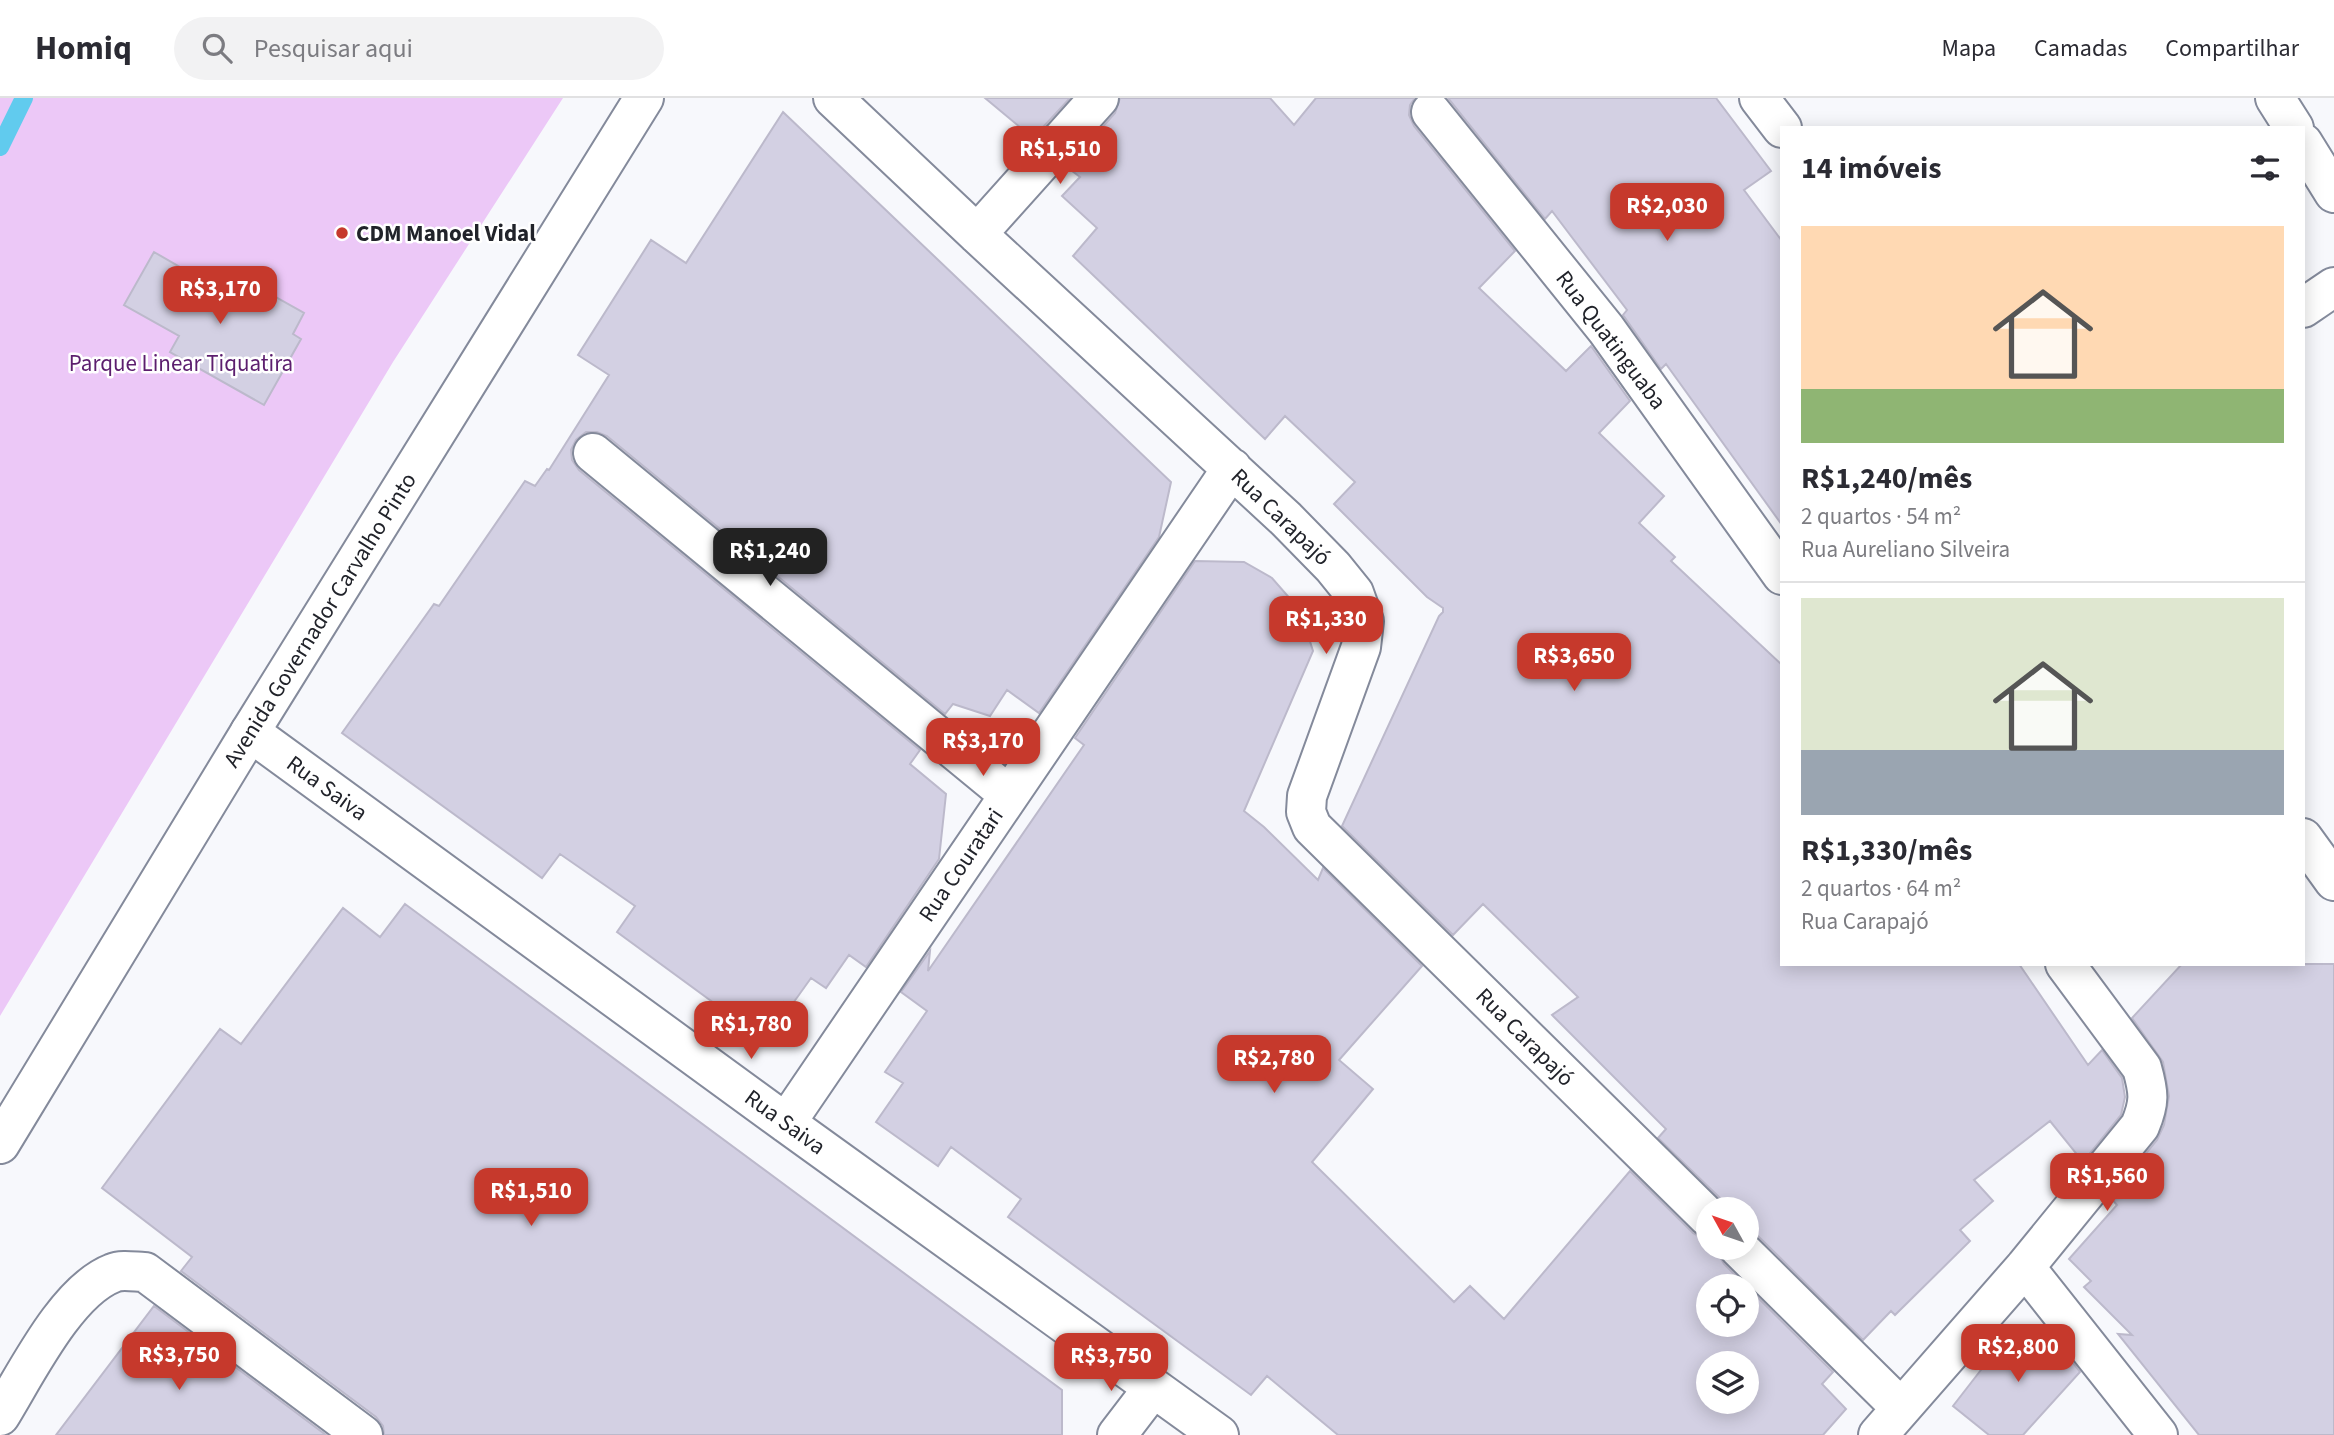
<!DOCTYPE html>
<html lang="pt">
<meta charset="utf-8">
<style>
:root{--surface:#fff;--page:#f2f2f3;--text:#2b2b33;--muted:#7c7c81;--line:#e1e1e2;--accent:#c6392c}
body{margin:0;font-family:"Source Sans 3",sans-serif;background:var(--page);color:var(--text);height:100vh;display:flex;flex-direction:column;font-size:26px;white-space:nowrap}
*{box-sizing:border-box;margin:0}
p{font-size:23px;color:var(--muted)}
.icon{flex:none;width:38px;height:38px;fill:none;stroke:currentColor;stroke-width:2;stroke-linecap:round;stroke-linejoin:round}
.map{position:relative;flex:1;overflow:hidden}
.details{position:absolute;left:1780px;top:28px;width:525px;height:840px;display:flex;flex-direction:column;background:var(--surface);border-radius:0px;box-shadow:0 4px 18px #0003}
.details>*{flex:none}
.needle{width:46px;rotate:310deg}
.controls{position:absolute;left:1696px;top:1099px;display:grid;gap:14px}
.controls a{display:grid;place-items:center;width:63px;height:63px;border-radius:50%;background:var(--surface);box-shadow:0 4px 18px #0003;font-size:35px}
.price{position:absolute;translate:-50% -60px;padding:0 16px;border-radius:14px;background:var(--accent);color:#fff;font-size:23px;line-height:46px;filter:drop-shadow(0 2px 4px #0008)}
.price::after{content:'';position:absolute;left:50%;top:42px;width:21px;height:16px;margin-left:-10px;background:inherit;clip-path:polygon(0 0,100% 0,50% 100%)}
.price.active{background:#222;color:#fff}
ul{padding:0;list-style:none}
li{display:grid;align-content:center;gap:14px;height:371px;padding:0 21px}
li+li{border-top:2px solid var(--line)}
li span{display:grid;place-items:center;height:217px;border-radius:0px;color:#555}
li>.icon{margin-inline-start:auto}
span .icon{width:126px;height:126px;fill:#fffc;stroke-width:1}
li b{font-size:30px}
h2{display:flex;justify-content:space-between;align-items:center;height:84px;padding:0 21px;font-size:30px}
header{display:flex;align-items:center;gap:42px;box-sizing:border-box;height:98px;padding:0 35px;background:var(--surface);border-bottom:2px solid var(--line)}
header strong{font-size:33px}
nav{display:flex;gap:38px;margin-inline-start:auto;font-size:24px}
.search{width:490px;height:63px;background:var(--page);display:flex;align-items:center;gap:18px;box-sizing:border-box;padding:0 24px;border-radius:38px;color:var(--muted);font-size:26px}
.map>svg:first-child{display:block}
.green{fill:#ecc8f7}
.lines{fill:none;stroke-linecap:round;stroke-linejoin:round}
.stream{stroke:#61cbee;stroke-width:18}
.building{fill:#d3d0e3;stroke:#bcb9cb;stroke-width:2;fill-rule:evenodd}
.minor-casing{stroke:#848a9b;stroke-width:42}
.major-casing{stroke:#848a9b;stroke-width:42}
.minor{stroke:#fff;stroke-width:38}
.major{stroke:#fff;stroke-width:38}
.poi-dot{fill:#c6392c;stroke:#fff;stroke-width:2.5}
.labels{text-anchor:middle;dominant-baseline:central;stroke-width:5;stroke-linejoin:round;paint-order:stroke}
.poi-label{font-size:23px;font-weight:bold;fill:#21232a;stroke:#fff;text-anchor:start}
.street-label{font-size:23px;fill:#21232a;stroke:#fff}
.park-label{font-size:23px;fill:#5c1e6e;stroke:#fff}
</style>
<header>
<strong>Homiq</strong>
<div class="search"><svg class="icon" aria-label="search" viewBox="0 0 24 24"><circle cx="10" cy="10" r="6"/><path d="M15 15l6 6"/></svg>Pesquisar aqui</div>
<nav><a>Mapa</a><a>Camadas</a><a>Compartilhar</a></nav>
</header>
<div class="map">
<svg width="2334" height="1337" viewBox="0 0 2334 1337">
<rect width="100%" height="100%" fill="#f7f8fc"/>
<path class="green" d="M0,0H563L393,264L0,918Z"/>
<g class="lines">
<path class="stream" d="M0,49L24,0"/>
</g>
<path class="building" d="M985,0H1070L1033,40Z
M1120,0H1270L1294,27L1316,0H1415L1410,7L1409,17L1414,28L1515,153L1479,190L1566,273L1591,248L1630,303L1599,335L1664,398L1639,425L1675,459L1671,463L1782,567V866H2019L2088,967L2102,952L2122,980L2125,999L2121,1017L2083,1064L2050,1023L1974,1082L1993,1103L1960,1132L1970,1143L1895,1217L1891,1213L1863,1242L1754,1134L1746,1130V1111H1728L1723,1103L1658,1040L1666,1031L1552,917L1578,899L1483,806L1453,837L1342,728L1439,518L1443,514V510L1427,499L1334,406L1355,384L1285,318L1265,341L1073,158L1097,130L1062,98L1080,79L1067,69L1115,15Z
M1448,0H1716L1771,73L1744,92L1782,143V427L1666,266L1661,271L1623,217L1627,212L1552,113L1545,121Z
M783,14L1171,384L1159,439L1039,615L1007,592L990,618L953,606L945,616L607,338L597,334H586L576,342L571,352L572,362L579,372L920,652L910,666L946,696L939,761L866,869L849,857L826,890L811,880L791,908L784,904L759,938L617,834L635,808L560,756L542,780L342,635L434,506L439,508L525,383L535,388L547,371L549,372L609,277L578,257L651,142L686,165Z
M154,154L232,199L242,180L304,215L293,236L301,241L264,307L170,254L179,238L124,207Z
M1195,463L1244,464L1272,480L1300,512L1313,553L1244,713L1264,729L1318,782L1323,770L1422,868L1339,962L1373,991L1312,1064L1454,1204L1470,1188L1504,1221L1630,1073L1693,1135L1702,1140H1708V1150H1718V1156L1724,1166L1833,1274L1822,1286L1846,1311L1823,1337H1338L1267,1278L1251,1297L1008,1119L1021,1101L951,1049L938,1068L876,1024L903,985L885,974L927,913L901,894L930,853L928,873L1084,647L1075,640ZM1708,1188H1746V1227H1708ZM1708,1265H1746V1304H1708Z
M405,806L1062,1292V1337H384L383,1328L376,1319L181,1173L192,1159L102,1090L220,931L241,946L343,810L380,839Z
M2182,866H2334V1337H2199L2118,1236L2132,1237L2084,1189L2091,1183L2069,1161L2117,1107L2110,1099L2157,1042L2164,1027L2169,998L2163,964L2132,920Z
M154,1208L326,1337H56Z
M2012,1232L2048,1233L2080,1274L2023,1337H1989L1953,1308Z"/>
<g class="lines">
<g class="minor-casing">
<path id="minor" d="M833,0L977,136L1286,421L1333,469L1354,495L1364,523L1361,549L1307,698L1306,714L1312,729L1708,1119
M1759,0L1782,30
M2275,0L2294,30
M1431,14L1606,231L1782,477
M2303,45L2334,95
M977,136L1099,0
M2303,210L2334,189
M593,355L1008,696
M250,634L786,1025L1219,1337
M2303,740L2334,783
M786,1025L1232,370
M1739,1150L1901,1310
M2025,1169L2158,1337
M0,1318C26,1276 66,1193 113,1175C122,1171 136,1174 145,1174L363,1337
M1117,1337L1153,1290
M1878,1337L2025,1169L2140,1028C2150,1004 2149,995 2142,970L2065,866"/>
</g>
<g class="major-casing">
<path id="major" d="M0,1046L250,634L644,0"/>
</g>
<use href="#minor" class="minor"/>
<use href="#major" class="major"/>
</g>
<circle class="poi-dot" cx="342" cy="135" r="7"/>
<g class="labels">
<g class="poi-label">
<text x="356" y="135">CDM Manoel Vidal</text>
</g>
<g class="street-label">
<text transform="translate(1611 242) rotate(53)">Rua Quatinguaba</text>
<text transform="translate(1281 419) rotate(44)">Rua Carapajó</text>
<text transform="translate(320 522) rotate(-58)">Avenida Governador Carvalho Pinto</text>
<text transform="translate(327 690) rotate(36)">Rua Saiva</text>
<text transform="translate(961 767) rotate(-56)">Rua Couratari</text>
<text transform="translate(1525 939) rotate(45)">Rua Carapajó</text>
<text transform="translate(785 1024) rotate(36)">Rua Saiva</text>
</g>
<g class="park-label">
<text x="181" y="265">Parque Linear Tiquatira</text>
</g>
</g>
</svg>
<div class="controls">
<a><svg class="needle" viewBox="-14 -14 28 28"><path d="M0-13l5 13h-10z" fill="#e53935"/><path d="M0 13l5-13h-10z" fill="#7c7c81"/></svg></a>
<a><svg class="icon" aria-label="locate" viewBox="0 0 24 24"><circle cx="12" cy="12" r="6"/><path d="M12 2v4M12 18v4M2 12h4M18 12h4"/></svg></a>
<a><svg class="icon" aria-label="layers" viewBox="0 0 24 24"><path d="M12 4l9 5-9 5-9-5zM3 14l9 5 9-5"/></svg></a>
</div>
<b class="price" style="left:1060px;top:88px">R$1,510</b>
<b class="price" style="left:1667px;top:145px">R$2,030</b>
<b class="price" style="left:220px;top:228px">R$3,170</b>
<b class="price active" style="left:770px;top:490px">R$1,240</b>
<b class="price" style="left:1326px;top:558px">R$1,330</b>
<b class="price" style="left:1574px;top:595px">R$3,650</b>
<b class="price" style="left:983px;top:680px">R$3,170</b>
<b class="price" style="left:751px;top:963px">R$1,780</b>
<b class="price" style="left:1274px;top:997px">R$2,780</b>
<b class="price" style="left:2107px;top:1115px">R$1,560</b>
<b class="price" style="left:531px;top:1130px">R$1,510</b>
<b class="price" style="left:2018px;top:1286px">R$2,800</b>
<b class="price" style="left:179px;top:1294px">R$3,750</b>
<b class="price" style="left:1111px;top:1295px">R$3,750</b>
<section class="details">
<h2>14 imóveis<svg class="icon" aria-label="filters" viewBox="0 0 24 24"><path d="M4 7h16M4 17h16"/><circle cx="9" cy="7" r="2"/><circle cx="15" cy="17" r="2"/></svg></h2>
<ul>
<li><span style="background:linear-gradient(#ffd9b3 75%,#8fb573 0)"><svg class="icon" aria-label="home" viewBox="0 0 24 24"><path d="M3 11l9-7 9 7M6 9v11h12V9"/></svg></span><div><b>R$1,240/mês</b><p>2 quartos · 54 m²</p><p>Rua Aureliano Silveira</p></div></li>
<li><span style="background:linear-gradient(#dfe7d0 70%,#9aa5b1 0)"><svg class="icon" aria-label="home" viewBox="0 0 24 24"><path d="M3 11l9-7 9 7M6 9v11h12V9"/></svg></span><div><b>R$1,330/mês</b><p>2 quartos · 64 m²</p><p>Rua Carapajó</p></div></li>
</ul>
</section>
</div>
